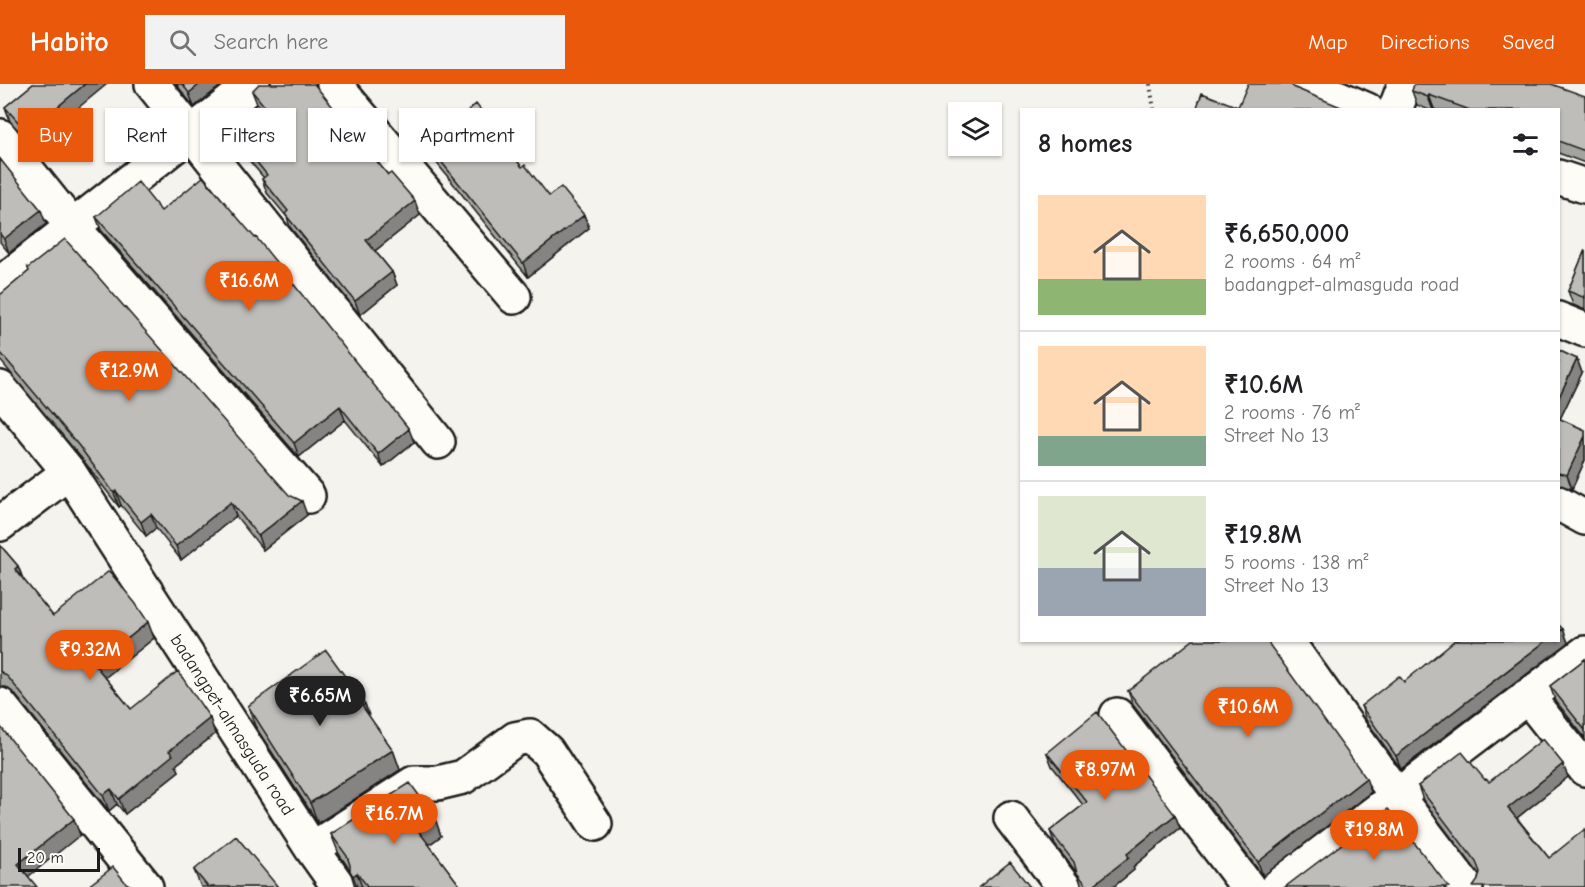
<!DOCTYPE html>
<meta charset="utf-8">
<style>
:root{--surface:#fff;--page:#f2f2f2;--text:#202124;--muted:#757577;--line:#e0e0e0;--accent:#ea580c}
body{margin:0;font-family:"Comic Neue",sans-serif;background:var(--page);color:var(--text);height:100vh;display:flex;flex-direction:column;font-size:22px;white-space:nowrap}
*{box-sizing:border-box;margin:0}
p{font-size:20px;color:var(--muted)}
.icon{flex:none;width:33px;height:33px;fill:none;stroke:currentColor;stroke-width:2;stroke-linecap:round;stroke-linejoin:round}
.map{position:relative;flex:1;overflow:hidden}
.side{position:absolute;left:1020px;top:24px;width:540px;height:534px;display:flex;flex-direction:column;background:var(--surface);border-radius:0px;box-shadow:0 2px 4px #0004}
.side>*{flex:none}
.banner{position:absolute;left:18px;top:24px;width:570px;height:54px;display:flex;gap:12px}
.tools{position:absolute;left:948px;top:18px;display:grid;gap:12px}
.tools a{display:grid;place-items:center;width:54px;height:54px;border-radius:0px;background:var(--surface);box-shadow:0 2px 4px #0004;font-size:30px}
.scale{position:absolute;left:18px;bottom:15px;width:82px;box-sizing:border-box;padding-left:6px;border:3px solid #1c1c1c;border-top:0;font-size:16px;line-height:21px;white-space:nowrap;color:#1c1c1c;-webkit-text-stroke:4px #fdfcf7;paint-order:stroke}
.price{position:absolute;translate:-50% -51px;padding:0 14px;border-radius:21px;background:var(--accent);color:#fff;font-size:20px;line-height:39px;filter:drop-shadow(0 2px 3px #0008)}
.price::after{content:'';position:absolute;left:50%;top:36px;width:18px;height:14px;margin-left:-9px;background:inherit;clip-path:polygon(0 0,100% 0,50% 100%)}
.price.current{background:#222;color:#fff}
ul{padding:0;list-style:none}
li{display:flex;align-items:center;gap:18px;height:150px;padding:0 18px}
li+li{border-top:2px solid var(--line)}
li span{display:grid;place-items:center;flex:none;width:168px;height:120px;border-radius:0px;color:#555}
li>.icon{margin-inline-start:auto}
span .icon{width:72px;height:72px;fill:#fffc;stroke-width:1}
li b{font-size:26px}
h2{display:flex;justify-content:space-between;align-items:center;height:72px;padding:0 18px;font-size:26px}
.chip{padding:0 21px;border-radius:0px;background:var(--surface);box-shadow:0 2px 4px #0004;font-size:21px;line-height:54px}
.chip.current{background:var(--accent);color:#fff}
header{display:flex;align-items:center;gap:36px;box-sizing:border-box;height:84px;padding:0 30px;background:var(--accent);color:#fff}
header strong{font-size:28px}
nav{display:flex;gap:33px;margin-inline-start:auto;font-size:21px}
.search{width:420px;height:54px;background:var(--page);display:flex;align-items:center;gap:15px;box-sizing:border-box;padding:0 21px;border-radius:0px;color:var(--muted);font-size:22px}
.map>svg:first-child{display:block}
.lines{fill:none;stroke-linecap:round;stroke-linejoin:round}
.minor-casing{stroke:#1c1c1c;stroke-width:38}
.path{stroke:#1c1c1c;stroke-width:4;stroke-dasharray:1.5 4.5;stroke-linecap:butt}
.minor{stroke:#fdfcf7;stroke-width:33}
.wall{fill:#a3a3a0;stroke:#1c1c1c;stroke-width:1.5}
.shaded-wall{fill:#858482;stroke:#1c1c1c;stroke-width:1.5}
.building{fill:#bebdba;stroke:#1c1c1c;stroke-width:1.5}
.labels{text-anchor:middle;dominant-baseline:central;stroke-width:6;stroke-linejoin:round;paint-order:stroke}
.street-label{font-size:18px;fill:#1c1c1c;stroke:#fdfcf7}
</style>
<header>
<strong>Habito</strong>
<div class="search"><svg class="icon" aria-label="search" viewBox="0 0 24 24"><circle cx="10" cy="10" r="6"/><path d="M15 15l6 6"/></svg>Search here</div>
<nav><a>Map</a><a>Directions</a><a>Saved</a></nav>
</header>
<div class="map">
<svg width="1585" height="803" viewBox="0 0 1585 803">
<rect width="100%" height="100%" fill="#f4f3ee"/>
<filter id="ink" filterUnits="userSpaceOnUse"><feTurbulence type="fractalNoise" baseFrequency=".0167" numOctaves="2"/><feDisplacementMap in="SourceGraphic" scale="12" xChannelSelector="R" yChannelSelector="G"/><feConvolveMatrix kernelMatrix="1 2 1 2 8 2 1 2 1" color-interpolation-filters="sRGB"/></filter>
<g filter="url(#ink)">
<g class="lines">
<g class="minor-casing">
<path id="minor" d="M152,0L438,358
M334,0L514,213
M1307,0L1367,26
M1395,26L1405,0
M0,52L72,142L308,412
M1558,93L1585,102
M0,200L253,0
M1558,235L1585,246
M0,304L69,388L312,765L339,803
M1558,419L1585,434
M0,440L69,388
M1286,556L1396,711L1466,803
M1527,612L1585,685
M0,621L146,803
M1117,631L1248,803
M1011,734L1064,803
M312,765L414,699H438L463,693L515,655L530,652L547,667L595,740
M1277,803L1585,569"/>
</g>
<path class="path" d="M1150,0L1154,26"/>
<use href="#minor" class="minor"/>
</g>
<path class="wall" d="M33,0L32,62L10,37L5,23Z
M176,0H223L194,23Z
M318,6L420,131L375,167L392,188L397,201L360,231L290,143L287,133L267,109L262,95L264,94L248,75L243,61L271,38L257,20L252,7Z
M1412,7L1585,12V79L1558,69V26H1437L1434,25V26H1429L1417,21Z
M502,58L522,83L549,112L584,131L589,144L528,193L432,73L427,60Z
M0,75L46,140L9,169L0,158Z
M161,127L414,358L383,383L345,336L299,373L101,146L96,133Z
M1585,166V226L1573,221L1568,207Z
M28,184L307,431L263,466L236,432L181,476L156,444L146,452L121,421L119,423L83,376L0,276V211L29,187Z
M1558,266L1577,275L1582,289L1560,335L1585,346V376L1572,405L1558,400Z
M0,461L18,482L23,495L53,532L154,554L105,593L131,625L215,650L176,681L179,687L125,730L117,720L109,727L14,609L6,603H0Z
M1563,545L1568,559L1401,685L1366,636L1361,622L1404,598Z
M1585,575V654L1555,616L1550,602Z
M1128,607L1371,708L1263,792L1133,621Z
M365,620L369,633L393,666L400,686L318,739L255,642L248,622Z
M1047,669L1175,731L1180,744L1133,783L1134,786L1113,803H1082L1078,790L1055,761L1050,747L1083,721L1052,682Z
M1568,693L1517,734L1549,774L1585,803L1478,796L1479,790L1423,716L1418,702L1485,696L1489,698Z
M434,732L441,752L429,761L461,803H355L350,786L339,770L331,750Z
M194,786L278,803H201Z"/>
<path class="shaded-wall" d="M85,0H107L32,62L27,48Z
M200,0H223L194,23L189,9Z
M1429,11L1434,25V26H1433L1428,13Z
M498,47L503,61L495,50Z
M415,117L420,131L371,170L366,156Z
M41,126L46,140L9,169L4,155Z
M584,131L589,144L528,193L523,179Z
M392,188L397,201L360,231L355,217Z
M1577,275L1582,289L1558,339V315Z
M340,322L345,336L299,373L294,359Z
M409,345L414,358L383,383L378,370Z
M1585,352V376L1572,405L1567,391Z
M116,407L121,421L119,423L114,409Z
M302,417L307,431L263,466L258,452Z
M231,418L236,432L181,476L176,462Z
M151,430L156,444L146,452L141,438Z
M18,482L24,498L15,485Z
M148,538L154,554L101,597L95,581Z
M1563,545L1568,559L1401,685L1396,672L1547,556H1558V548Z
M365,620L372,640L362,622Z
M210,634L215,650L176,681L179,687L125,730L119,715L169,667Z
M393,666L400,686L318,739L310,719Z
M1563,680L1568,693L1513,737L1508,724Z
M1366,694L1371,708L1263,792L1258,778Z
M111,705L117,720L109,727L103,711Z
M1175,731L1180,744L1133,783L1134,786L1113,803H1091L1127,770Z
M434,732L441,752L424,764L417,745Z
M74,735L80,751L24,796L18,780Z
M357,789L362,803H357L353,792Z"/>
<path class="building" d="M33,0H85L27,48L5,23Z
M182,0H200L189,9Z
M259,0H316L315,1L388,91L391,89L415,117L366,156L392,188L355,217L285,130L288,127L262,95L267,91L243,61L275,35L252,7Z
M1248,0H1290L1295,4L1348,26H1196L1202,9L1238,23Z
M1414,0H1551L1585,12V67L1558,57V26H1470L1429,11L1428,13L1412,7Z
M476,20L498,47L495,50L522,83L525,81L549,112L561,103L584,131L523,179L427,60Z
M0,75L41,126L4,155L0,150Z
M203,93L255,154L256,153L409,345L378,370L340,322L294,359L96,133L138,98L161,127Z
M65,155L289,411L302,417L258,452L231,418L176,462L151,430L141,438L116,407L114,409L79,362L0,268V211L29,187L28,184Z
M1585,166V214L1568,207Z
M1558,266L1577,275L1558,315Z
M1558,334L1585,346V352L1567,391L1558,389Z
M0,461L18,482L15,485L53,532L109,487L136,520L148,538L95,581L131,625L178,587L210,634L169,667L173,671L119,715L111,705L103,711L8,593L0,587Z
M1558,540L1563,545L1558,548Z
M1193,556H1266L1366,694L1258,778L1128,607Z
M1455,556H1547L1396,672L1361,622L1399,592L1404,598Z
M326,566L365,620L362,622L393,666L310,719L248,622Z
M1585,575V646L1550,602Z
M1097,628L1175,731L1127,770L1129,773L1091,803H1088L1077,789L1074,778L1050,747L1087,718L1047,669Z
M0,642L74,735L18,780L37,803H0Z
M1543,655L1563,680L1508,724L1549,774L1585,745V803H1473L1478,796L1480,788L1476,778L1418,702L1462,668L1485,696L1486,695L1489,698Z
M410,699L434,732L417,745L461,803H368L357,789L353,792L350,787V781L347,772L331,750Z
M1388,725L1447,801L1449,803H1285Z
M236,752L278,803H208L194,786Z
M1010,778L1030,803H979Z
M113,783L126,799L133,803H87Z"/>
</g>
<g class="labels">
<g class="street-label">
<text transform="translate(232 641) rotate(57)">badangpet-almasguda road</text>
</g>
</g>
</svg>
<div class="tools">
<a><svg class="icon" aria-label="layers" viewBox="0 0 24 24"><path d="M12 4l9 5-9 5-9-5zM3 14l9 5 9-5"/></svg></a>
</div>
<div class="scale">20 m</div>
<b class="price" style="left:249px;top:228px">₹16.6M</b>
<b class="price" style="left:129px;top:318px">₹12.9M</b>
<b class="price" style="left:90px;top:597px">₹9.32M</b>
<b class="price current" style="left:320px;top:643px">₹6.65M</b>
<b class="price" style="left:1248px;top:654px">₹10.6M</b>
<b class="price" style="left:1105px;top:717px">₹8.97M</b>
<b class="price" style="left:394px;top:761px">₹16.7M</b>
<b class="price" style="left:1374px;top:777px">₹19.8M</b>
<div class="banner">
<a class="chip current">Buy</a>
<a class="chip">Rent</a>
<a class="chip">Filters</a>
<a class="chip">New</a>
<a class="chip">Apartment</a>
</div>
<section class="side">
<h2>8 homes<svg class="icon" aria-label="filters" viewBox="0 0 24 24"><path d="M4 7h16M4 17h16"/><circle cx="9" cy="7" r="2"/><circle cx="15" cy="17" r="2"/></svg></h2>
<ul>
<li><span style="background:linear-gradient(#ffd9b3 70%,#8fb573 0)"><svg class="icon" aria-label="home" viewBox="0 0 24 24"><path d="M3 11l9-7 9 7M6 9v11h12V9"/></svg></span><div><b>₹6,650,000</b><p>2 rooms · 64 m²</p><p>badangpet-almasguda road</p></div></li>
<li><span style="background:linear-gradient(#ffd9b3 75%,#7fa58c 0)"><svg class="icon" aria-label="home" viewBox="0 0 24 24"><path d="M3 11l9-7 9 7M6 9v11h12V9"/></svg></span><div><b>₹10.6M</b><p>2 rooms · 76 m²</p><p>Street No 13</p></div></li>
<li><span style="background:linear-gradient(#dfe7d0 60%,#9aa5b1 0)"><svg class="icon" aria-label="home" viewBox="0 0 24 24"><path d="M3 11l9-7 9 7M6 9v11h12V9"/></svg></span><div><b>₹19.8M</b><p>5 rooms · 138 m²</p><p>Street No 13</p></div></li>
</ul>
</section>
</div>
